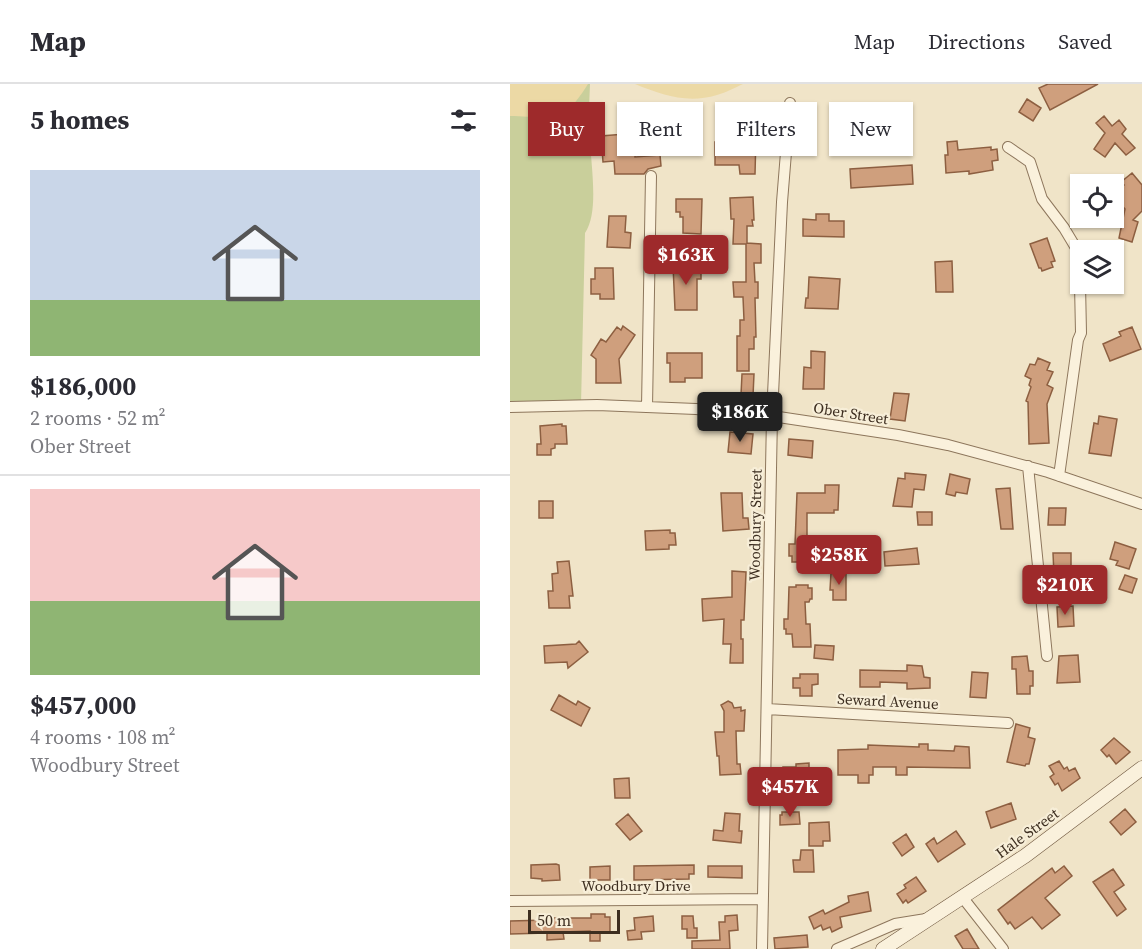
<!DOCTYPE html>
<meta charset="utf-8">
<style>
:root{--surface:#fff;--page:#f2f2f3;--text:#2b2b33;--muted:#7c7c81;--line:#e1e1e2;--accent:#9e2a2b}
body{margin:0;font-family:"Source Serif 4",serif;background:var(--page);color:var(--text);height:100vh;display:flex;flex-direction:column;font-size:22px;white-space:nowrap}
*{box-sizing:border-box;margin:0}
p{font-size:20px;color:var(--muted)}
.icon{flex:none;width:33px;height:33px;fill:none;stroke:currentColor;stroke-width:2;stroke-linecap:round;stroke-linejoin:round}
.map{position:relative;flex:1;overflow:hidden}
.side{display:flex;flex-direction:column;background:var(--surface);width:510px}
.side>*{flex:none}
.guide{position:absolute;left:18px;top:18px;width:524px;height:54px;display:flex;gap:12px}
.buttons{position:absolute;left:560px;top:90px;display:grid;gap:12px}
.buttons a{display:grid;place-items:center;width:54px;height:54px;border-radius:0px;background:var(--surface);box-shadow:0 2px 4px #0004;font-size:30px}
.scale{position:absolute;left:18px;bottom:15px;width:92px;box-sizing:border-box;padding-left:6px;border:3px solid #3d2e20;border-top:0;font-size:16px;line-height:21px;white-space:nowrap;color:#3d2e20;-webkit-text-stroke:4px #f7eed8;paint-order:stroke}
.price{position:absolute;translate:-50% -51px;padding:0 14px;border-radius:6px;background:var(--accent);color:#fff;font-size:20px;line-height:39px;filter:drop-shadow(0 2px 3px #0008)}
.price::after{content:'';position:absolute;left:50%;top:36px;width:18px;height:14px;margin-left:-9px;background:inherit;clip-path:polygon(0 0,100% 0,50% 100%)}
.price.selected{background:#222;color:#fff}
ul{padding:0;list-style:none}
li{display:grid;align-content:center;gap:12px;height:318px;padding:0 30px}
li+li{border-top:2px solid var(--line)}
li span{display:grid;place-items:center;height:186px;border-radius:0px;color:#555}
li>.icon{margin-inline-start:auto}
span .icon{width:108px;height:108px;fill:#fffc;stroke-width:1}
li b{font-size:26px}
h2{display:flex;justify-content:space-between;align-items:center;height:72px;padding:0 30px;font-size:26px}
.pill{padding:0 21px;border-radius:0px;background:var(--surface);box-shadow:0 2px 4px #0004;font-size:21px;line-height:54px}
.pill.selected{background:var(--accent);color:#fff}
header{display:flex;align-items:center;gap:36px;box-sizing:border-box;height:84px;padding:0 30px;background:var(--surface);border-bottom:2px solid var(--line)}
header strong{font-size:28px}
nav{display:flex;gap:33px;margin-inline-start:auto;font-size:21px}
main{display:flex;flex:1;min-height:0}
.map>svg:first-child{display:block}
.green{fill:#c9cf9b}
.sand{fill:#ecd9a5}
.building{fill:#cf9f7d;stroke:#8d5f41;stroke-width:1.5}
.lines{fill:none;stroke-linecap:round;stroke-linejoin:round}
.minor-casing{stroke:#8d765c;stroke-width:12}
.secondary-casing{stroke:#6f573f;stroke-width:15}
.minor{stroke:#faf1dc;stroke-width:10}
.secondary{stroke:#faf1dc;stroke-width:14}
.labels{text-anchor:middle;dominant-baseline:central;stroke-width:4.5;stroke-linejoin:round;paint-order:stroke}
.street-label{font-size:15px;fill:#3d2e20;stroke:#f7eed8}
</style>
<header>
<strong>Map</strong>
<nav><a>Map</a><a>Directions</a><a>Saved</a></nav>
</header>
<main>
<section class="side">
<h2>5 homes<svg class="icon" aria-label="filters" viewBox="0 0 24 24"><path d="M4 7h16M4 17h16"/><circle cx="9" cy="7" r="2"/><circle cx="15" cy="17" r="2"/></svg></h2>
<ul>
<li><span style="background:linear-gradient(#c9d6e8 70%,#8fb573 0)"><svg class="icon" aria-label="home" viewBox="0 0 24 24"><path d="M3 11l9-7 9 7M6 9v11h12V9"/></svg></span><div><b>$186,000</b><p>2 rooms · 52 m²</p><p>Ober Street</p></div></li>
<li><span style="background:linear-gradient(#f6c9c9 60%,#8fb573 0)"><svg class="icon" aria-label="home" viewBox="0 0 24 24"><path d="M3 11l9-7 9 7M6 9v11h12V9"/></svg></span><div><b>$457,000</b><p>4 rooms · 108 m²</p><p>Woodbury Street</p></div></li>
</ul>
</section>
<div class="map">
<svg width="632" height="865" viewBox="0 0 632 865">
<rect width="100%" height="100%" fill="#f0e4c8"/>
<path class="green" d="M0,0H80L78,49L80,51C80,78 90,127 75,149L71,321L0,323Z"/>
<path class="sand" d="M0,0H78C53,41 41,33 0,32Z
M125,0H233C224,4 215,9 207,11C177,20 152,11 125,0Z"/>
<path class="building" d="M538,0H588L540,26L529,4Z
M517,15L531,24L523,37L509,28Z
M594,32L602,42L609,36L616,45L612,50L625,64L616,71L605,59L595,73L584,65L595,49L586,39Z
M115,50V55H124L125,73L150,71L151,82L138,85L134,90H105L104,77L93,78L91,52Z
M246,52L245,90H230L229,81H205V58L236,57V53Z
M447,57L448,66L481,63V66L487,65L488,76L482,77L483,86L459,90V87L436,89L435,71H438L437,58Z
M402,81L403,100L341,104L340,85Z
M622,89L632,101V127L623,136L628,138L622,158L609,154L615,125L603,112L614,101L611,98Z
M243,113L244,136H242L243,142H237V159L251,160V179H244L245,198H248V214H245L246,253H244V265H239V287H227V252H230V236H234L233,213H224L223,198H236V160H223L224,135H221L220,114Z
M166,115H192L191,150L173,149V133H170V128H166Z
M306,130H319V137H334V153L293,152V135L306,136Z
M99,132H116L115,148L121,149L120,164L97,163Z
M537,154L545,177L541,178L543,183L532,187L531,184H529L520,160Z
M442,177L443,208H426L425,178Z
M163,181H191V195H187V226H165Z
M85,184H103L104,215H90V210H81V195H85Z
M299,193L330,195L328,225L295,224L296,214H298Z
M113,242L125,251L109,275L111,299H86V275L81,271L91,255L96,258L107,243L111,246Z
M622,243L631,265L600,277L593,260L611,252L609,248Z
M301,267L315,268L314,305H293L294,283L301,284Z
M157,269H192V294H175V298H160V279H157Z
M528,274L540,279L537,286L543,288L537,301L543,304L537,320L539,359L519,360L518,318L516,317L521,303L519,301L521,295L515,292L520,280L525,281Z
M232,290H244L243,312L231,311Z
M384,309L399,310L395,337L380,335Z
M589,332L607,335L601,372L579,369L584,339L588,340Z
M52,340V342H56L57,360H45V364L41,365V371H27V360H31L30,342Z
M220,348L243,350L241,370L218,368Z
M279,355L303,357L302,374L278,371Z
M395,389L416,391L414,406L404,405L402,423L383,422L388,394L395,395Z
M440,390L460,395L457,410L446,408L445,412L436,410Z
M315,401H329L328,426H324V429H297V460H300V475H296V478H282V472H279V460H285L287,409H315Z
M500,404L503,445H491L486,405Z
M211,409H232L233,434H238L239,445L213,447Z
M29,417H43V434H29Z
M539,424H556L555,441H538Z
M407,428H422V441H408Z
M160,446V449H165L166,461H159V465L136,466L135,447Z
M605,458L626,465L619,485L606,481L608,477L600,475Z
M407,464L409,480L375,482L374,468Z
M543,469H561V483H559V491H544Z
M59,477L63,512H59L60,524H39L38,507H43L42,490L48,489L47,478Z
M222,487L236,488L234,536H231V555H233V579H220L221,560H213L214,535L193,537L192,515L222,513Z
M321,489L336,490V516H323V506H320Z
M615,491L627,495L622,509L609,505Z
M286,501H298V504H302V515H300L299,518H295L296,540H300L301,563H283L282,550H276V545H274V535H278L279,503H286Z
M563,522L564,542L548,543L547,523Z
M69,557L78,568L58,584L57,578L35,579L34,562L66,560Z
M305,561L324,562L323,576L304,574Z
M568,571L570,598L547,599L549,572Z
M517,572L519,587H523V602H520V610H507L506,585H502V573Z
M397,581L412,582L414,593L420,594V604L397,605V599L370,598V603H350V586L397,587Z
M462,588L478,589L476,614L460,613Z
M290,590H308V600L302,601V612H290V604H283V594H290Z
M49,611L66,621L68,617L80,624L71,642L41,626Z
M218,617L222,619L224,624L231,623V627L235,626L234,647H226L227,680H230L231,690L210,691L209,672H207L205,648H214V627L211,621Z
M506,640L520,644L518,653L525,655L519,680H516L515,682L497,678Z
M604,654L620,668L606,680L599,671L597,673L591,666Z
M409,660H418V666L444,667L445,662L459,663L460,684L397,683V691H386V683H363V691H359V699H348V691H328V666L358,665V661L409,663Z
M549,677L554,685L557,683L559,687L565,684L570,694L552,707L548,699L545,701L540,693L544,690L539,682Z
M299,679V690H288V698L273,699V683H286V680Z
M119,694L120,714H105L104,695Z
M501,719L506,735L481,744L476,728Z
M615,725L626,738L611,751L600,738Z
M272,728H289L290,740L270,741V731H272Z
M215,729L230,730L229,747H232L231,759L203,756L204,746L213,747Z
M118,730L132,747L120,756L106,740Z
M319,738L320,757H313V762H299V739Z
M446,747L455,760L428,778L416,760L424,754L427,760Z
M396,750L404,763L392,772L383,759Z
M291,766H303L304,788H284L283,776H290Z
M46,780L49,781L50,796L32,797V795L21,794V781Z
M184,781V790H179V795L124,796V782Z
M100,782V796H80V783Z
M198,782H232V794L198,793Z
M554,782L562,792L535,814L550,831L532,845L522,833L505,845L500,838L498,840L488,826L542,784L545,789Z
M603,785L614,801L604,808L616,825L607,832L583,798Z
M406,793L416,807L398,819L396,816L393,819L387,810L396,804L394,801Z
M358,808L361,827L330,833L332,843L322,848L320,843L313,846L311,841L304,845L299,833L313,826L315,830L339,818L338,812Z
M81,830H95V833H100V848H90V857H80V847L53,848L54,855L37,856V849L0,850V837L37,836L36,834H81Z
M227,831L228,846L219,847L220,865H182V857L210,856L209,838H215V832Z
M143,832L144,847L131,848L132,855L118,856L117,847L125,846L124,834Z
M172,832H183L184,844H187V854H177V845H172Z
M457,845L469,865H453L445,852Z
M297,851L298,863L265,865L264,854Z"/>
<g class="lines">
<g class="minor-casing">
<path id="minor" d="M498,63L520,78L532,115L554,144L566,164L570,187
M0,323L87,321L186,325L262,332L388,351L438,361L538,388L632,420
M137,323L141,92
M518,382L537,572
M549,392L568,256L571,249L570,200
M257,625L498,639
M453,814L493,865
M0,817L252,815
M252,865L262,332L272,118L280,19
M327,865L385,840L416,835"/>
</g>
<g class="secondary-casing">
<path id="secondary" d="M373,865L515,772L632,684"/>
</g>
<use href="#minor" class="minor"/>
<use href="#secondary" class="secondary"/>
</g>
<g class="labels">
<g class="street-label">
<text transform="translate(341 329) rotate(9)">Ober Street</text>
<text transform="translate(245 441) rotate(-89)">Woodbury Street</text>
<text transform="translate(378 617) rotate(3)">Seward Avenue</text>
<text transform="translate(517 749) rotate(-36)">Hale Street</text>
<text x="126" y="801">Woodbury Drive</text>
</g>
</g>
</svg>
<div class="buttons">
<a><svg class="icon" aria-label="locate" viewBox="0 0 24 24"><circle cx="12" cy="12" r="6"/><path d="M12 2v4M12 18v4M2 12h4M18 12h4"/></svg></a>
<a><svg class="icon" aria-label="layers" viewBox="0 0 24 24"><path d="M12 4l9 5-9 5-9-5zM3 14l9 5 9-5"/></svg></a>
</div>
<div class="scale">50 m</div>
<b class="price" style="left:176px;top:202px">$163K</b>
<b class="price selected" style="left:230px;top:359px">$186K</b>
<b class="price" style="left:329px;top:502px">$258K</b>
<b class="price" style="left:555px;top:532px">$210K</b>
<b class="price" style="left:280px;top:734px">$457K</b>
<div class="guide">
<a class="pill selected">Buy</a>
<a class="pill">Rent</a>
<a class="pill">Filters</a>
<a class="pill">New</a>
</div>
</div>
</main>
